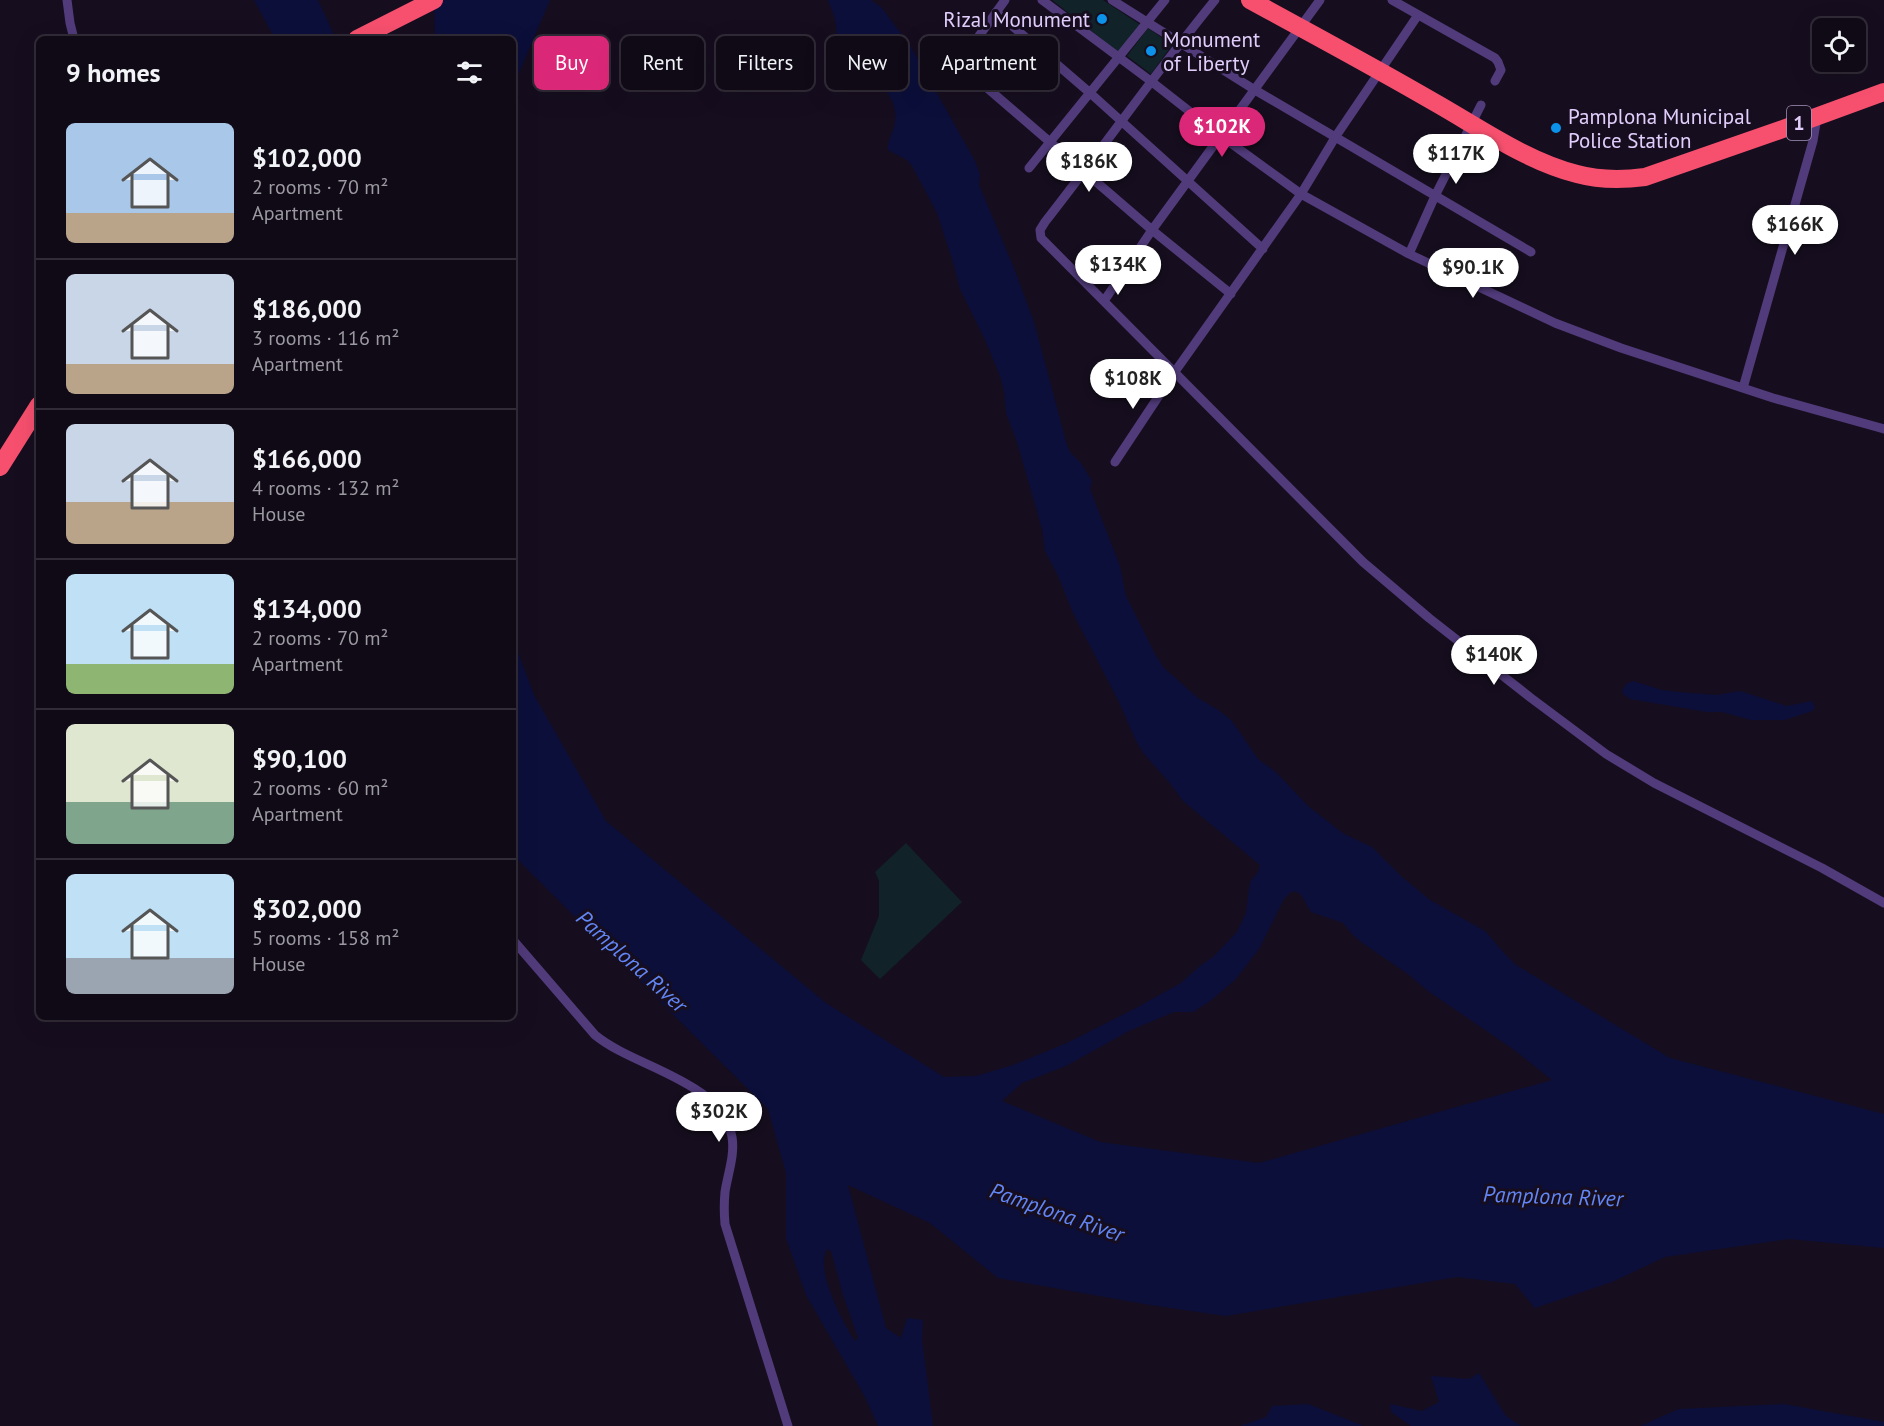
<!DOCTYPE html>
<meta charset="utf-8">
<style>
:root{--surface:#100a17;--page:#1e1824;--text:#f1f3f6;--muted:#9c9aa1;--line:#302b36;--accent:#db2777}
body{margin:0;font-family:"PT Sans",sans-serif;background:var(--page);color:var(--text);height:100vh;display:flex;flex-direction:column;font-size:22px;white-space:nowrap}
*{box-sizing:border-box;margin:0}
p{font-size:20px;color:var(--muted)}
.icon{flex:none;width:33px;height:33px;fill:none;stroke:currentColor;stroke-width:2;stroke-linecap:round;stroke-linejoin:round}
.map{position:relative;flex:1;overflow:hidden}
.sheet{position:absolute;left:36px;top:36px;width:480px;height:984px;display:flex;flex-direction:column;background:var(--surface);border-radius:9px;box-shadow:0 6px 24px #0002,0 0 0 2px var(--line)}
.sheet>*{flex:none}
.banner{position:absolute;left:534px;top:36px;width:570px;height:54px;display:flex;gap:12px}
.buttons{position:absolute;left:1812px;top:18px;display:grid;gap:12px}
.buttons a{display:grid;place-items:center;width:54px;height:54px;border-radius:9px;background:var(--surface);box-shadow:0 6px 24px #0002,0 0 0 2px var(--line);font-size:30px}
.price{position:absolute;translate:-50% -51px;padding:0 14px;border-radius:21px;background:#fff;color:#222;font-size:20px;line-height:39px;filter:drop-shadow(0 2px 3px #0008)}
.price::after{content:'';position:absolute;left:50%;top:36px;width:18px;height:14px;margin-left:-9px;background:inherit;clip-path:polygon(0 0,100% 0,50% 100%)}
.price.current{background:var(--accent);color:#fff}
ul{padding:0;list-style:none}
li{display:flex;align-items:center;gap:18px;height:150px;padding:0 30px}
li+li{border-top:2px solid var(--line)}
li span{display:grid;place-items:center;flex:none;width:168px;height:120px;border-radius:9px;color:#555}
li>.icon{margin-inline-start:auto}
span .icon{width:72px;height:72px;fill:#fffc;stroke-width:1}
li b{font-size:26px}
h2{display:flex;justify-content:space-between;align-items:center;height:72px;padding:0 30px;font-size:26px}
.pill{padding:0 21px;border-radius:9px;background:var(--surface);box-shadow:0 6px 24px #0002,0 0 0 2px var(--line);font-size:21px;line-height:54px}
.pill.current{background:var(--accent);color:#fff}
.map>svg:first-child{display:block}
.green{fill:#112229}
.water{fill:#0c0f3a;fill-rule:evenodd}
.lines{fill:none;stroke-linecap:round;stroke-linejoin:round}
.street{stroke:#513b7b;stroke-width:9}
.highway{stroke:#f6506e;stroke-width:18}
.poi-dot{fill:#0d92ea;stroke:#160e1f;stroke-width:2}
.labels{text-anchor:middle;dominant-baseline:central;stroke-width:6;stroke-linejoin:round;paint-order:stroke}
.shield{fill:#160e1f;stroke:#a494ba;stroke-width:1.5}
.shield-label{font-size:20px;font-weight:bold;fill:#e1cefc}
.poi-label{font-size:21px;fill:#e1cefc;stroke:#160e1f;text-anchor:start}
.water-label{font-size:22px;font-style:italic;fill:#6286f6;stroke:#160e1f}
</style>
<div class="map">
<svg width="1884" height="1426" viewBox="0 0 1884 1426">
<rect width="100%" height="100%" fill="#160e1f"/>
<path class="green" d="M1052,0H1103L1142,26L1118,52Z
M1148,28L1172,45L1151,74L1127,56Z
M906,843L962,902L880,979L861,960L879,916V881L875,872Z"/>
<path class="water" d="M254,0H318L336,39H275Z
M434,0H550L513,87V39H435Z
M828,0H871L882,8L911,47L975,161L980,174L979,185L1014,268L1034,322L1067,445L1070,452L1081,463L1092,481L1090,489L1120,566L1126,596L1155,654L1164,668L1198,698L1220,711L1232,721L1258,759L1276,772L1308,806L1344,834L1372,847L1401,876L1430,900L1485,931L1505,954L1516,965L1670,1058L1884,1114V1248L1789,1239L1665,1257L1612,1282L1535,1308L1515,1284L1457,1277L1226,1316L1150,1305L998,1278L930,1223L848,1185L886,1328L901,1338L907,1318L923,1320L922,1339L933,1426H878L865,1397L806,1295L786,1238V1173L768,1109L513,855V639L534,695L606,821L826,1003L944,1077L976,1076L1013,1065L1067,1043L1136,1008L1181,983L1201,965L1213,957L1237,932L1246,913L1250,882L1258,872L1260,865L1183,801L1169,782L1144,754L1136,741L1119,702L1073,613L1059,578L1045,551L1042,529L1017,442L1006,413L1004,391L1000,376L985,340L960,289L952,259L937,213L912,166L907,160L888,150C887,140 894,132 895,122C898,100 884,82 862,81L853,88L848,75L855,72L857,68L856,65C832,53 839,40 835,19C833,12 830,6 828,0ZM1292,891L1299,893L1301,895L1311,912L1343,923L1352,934L1361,942L1408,974L1428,991L1513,1049L1552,1080L1259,1163L1100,1142L1002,1101L1022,1083L1066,1066L1129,1031L1174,1012H1193L1209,1002L1235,980L1259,949L1284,899ZM827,1249L831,1251L843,1295L858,1338L855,1341C843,1323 814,1268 827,1249Z
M1633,681L1662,690L1678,692L1717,695L1740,691L1787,706L1812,701L1815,708L1812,711L1785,720H1751L1722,712H1707L1630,699L1624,695L1622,691L1626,684Z
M1479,1373L1506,1416L1521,1426H1411L1391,1412L1390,1404L1422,1411L1439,1402L1431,1376L1469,1379Z
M1308,1404L1364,1426H1240L1266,1417L1272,1406Z
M1784,1404L1884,1422V1426H1640L1679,1409Z"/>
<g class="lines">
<path class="street" d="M67,0L70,23L74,39
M1005,0L963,58L962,62L964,68L1152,230L1231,294
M1042,0L1152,82L1221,136L1301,194L1409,254L1555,323L1621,348L1773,398L1884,429
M1112,0L1255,90L1531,252
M1215,0C1156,72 1103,148 1045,222L1040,230L1041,238L1363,562L1429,618L1531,698L1606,754L1654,783L1822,868L1884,903
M1392,0L1495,58L1498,62L1501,70L1495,81
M996,12L1089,92L1263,249
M1029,168L1165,0
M1409,254L1435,196L1481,105
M1104,301L1152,230L1320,0
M1743,388L1813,141L1817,117
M1115,462L1174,373L1301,194L1336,136L1418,15
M513,940L595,1035C635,1068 721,1080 732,1137C735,1155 728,1173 725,1192C724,1203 724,1213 725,1224L788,1426"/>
<path class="highway" d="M1250,0C1312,34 1374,67 1434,102C1480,128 1526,161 1577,174C1599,180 1622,180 1645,177L1780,130L1884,92
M357,39L434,0
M0,467L39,405"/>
</g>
<g class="poi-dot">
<circle cx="1102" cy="19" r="6"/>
<circle cx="1151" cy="51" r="6"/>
<circle cx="1556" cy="128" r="6"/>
</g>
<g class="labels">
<rect class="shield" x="1787" y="106" width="24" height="34" rx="4.5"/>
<g class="shield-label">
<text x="1799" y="123">1</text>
</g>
<g class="poi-label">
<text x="1090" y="19" text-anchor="end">Rizal Monument</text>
<text x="1163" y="39">Monument<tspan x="1163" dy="24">of Liberty</tspan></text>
<text x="1568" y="116">Pamplona Municipal<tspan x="1568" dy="24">Police Station</tspan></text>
</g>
<g class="water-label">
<text transform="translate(632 961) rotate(42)">Pamplona River</text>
<text transform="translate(1553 1196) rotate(2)">Pamplona River</text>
<text transform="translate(1057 1212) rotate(19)">Pamplona River</text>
</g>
</g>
</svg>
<div class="buttons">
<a><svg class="icon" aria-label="locate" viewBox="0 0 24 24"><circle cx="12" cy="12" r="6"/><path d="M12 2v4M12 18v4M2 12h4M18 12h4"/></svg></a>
</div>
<b class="price current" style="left:1222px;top:158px">$102K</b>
<b class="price" style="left:1456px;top:185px">$117K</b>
<b class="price" style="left:1089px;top:193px">$186K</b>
<b class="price" style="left:1795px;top:256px">$166K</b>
<b class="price" style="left:1118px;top:296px">$134K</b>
<b class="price" style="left:1473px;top:299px">$90.1K</b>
<b class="price" style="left:1133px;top:410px">$108K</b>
<b class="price" style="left:1494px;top:686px">$140K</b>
<b class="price" style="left:719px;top:1143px">$302K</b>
<div class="banner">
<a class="pill current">Buy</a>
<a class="pill">Rent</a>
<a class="pill">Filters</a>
<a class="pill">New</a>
<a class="pill">Apartment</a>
</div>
<section class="sheet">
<h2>9 homes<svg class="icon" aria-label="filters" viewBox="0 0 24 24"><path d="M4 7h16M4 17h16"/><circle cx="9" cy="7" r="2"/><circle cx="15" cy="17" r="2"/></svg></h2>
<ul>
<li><span style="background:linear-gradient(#a9c7e8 75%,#b9a48a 0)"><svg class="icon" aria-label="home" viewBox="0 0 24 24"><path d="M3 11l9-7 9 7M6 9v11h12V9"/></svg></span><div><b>$102,000</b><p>2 rooms · 70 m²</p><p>Apartment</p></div></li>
<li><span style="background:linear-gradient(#c9d6e8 75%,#b9a48a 0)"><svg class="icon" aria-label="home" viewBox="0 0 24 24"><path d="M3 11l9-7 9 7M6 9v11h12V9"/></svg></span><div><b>$186,000</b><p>3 rooms · 116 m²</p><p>Apartment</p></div></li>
<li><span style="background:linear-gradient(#c9d6e8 65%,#b9a48a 0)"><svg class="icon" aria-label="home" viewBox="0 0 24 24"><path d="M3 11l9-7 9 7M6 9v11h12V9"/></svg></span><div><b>$166,000</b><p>4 rooms · 132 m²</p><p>House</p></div></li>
<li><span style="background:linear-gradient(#bfe0f5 75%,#8fb573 0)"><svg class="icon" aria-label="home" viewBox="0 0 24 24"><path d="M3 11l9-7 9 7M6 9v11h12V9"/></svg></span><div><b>$134,000</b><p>2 rooms · 70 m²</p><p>Apartment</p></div></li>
<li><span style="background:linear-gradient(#dfe7d0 65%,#7fa58c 0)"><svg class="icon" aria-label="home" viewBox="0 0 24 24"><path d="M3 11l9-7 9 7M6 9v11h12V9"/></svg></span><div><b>$90,100</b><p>2 rooms · 60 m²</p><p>Apartment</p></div></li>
<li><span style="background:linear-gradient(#bfe0f5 70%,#9aa5b1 0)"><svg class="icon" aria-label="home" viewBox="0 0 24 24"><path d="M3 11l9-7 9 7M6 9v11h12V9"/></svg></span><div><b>$302,000</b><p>5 rooms · 158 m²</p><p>House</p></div></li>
</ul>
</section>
</div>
